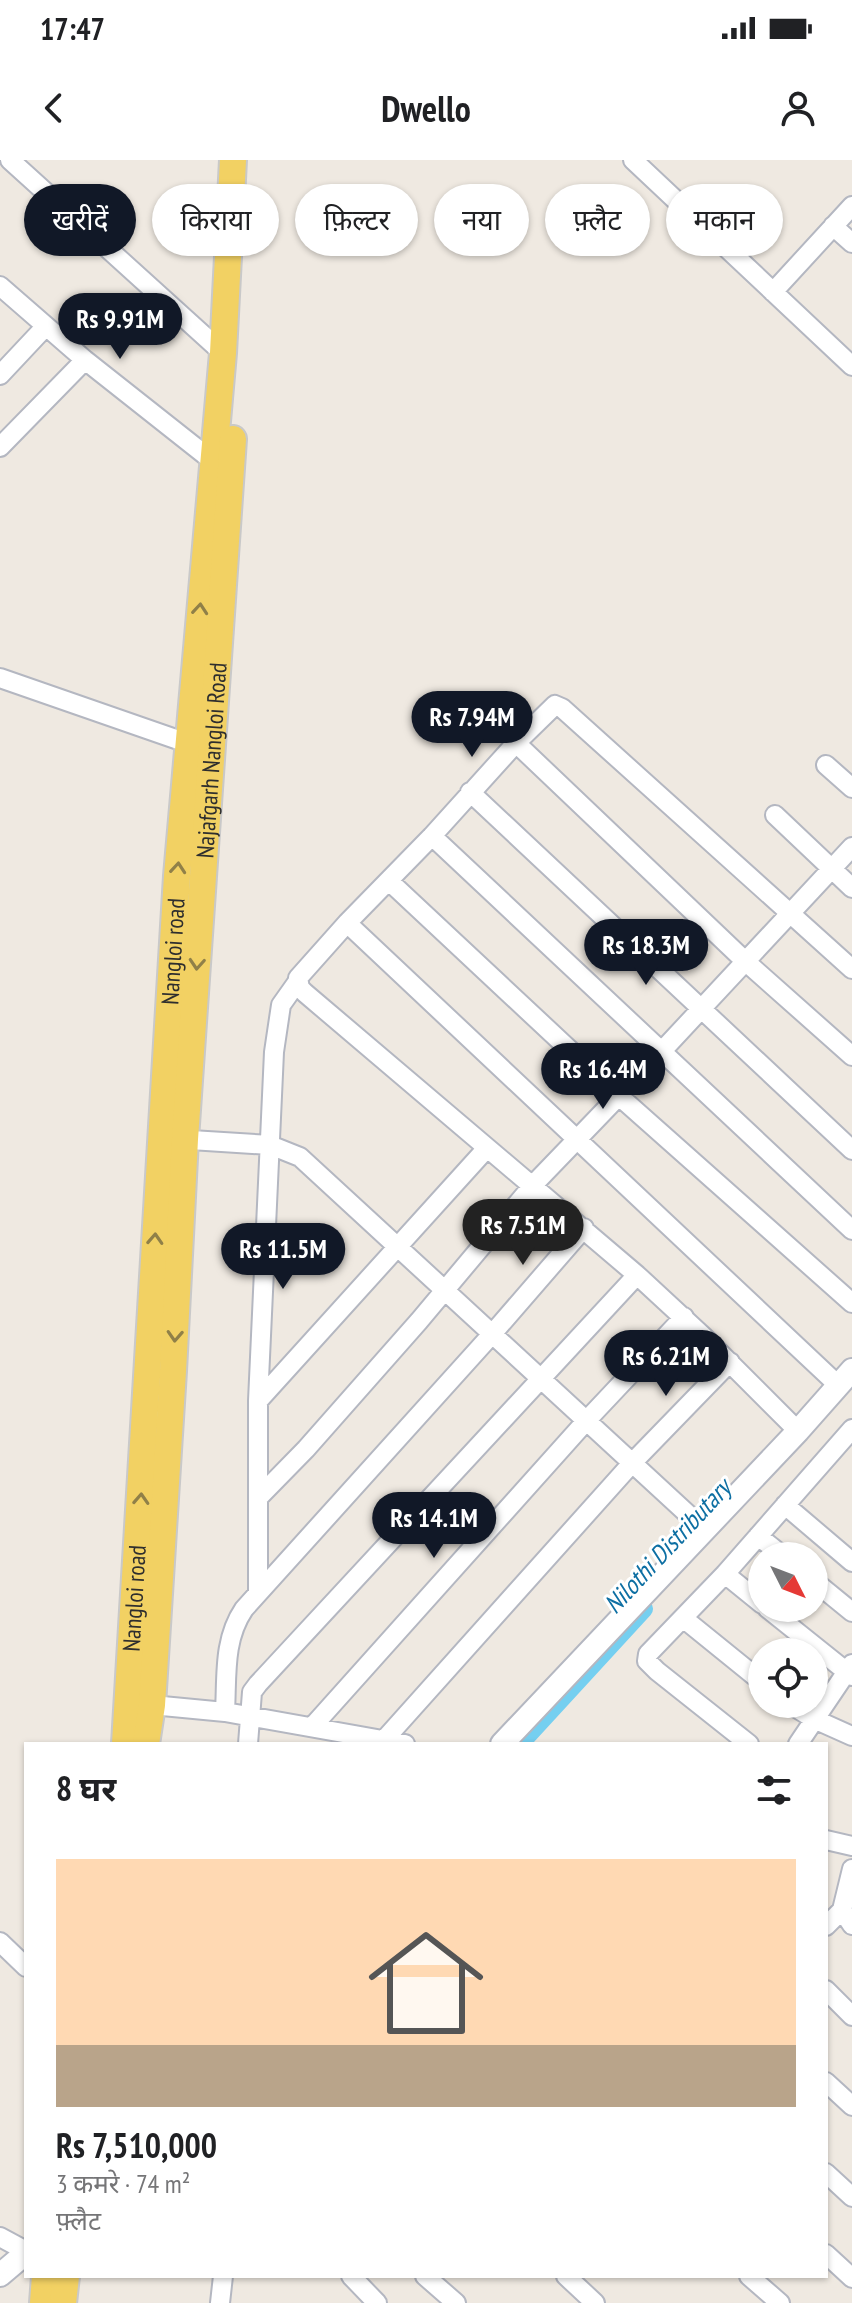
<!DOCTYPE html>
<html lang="hi">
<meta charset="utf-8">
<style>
:root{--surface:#fff;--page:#f2f2f2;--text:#202124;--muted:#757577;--accent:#111827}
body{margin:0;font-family:"PT Sans Narrow","Noto Sans Devanagari",sans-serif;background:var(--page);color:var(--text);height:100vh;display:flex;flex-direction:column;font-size:30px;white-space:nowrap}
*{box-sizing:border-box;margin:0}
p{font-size:26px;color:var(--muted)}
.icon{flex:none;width:44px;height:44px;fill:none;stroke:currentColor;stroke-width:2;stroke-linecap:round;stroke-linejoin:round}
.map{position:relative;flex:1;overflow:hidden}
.drawer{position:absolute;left:24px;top:1582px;width:804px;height:536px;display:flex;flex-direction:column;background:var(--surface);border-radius:0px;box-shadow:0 2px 6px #0004}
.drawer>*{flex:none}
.guide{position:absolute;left:24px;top:24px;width:804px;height:72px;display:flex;gap:16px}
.needle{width:52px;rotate:132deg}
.fabs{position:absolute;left:748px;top:1382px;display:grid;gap:16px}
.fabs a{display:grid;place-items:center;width:80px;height:80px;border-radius:50%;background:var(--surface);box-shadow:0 2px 6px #0004;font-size:40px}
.price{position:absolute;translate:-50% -68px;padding:0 18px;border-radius:28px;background:var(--accent);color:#fff;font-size:26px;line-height:52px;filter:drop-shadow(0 2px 4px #0008)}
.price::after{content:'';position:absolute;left:50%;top:48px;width:24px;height:18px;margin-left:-12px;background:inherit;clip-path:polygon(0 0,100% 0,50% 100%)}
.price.current{background:#222;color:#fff}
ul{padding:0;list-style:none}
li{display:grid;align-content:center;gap:16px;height:424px;padding:0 32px}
li span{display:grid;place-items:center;height:248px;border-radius:0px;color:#555}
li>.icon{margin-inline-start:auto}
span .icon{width:144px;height:144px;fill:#fffc;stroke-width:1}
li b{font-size:34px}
h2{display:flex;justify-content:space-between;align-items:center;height:96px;padding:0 32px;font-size:34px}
.tag{padding:0 28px;border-radius:36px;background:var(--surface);box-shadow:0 2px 6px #0004;font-size:28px;line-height:72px}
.tag.current{background:var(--accent);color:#fff}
.status{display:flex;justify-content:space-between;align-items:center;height:56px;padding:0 40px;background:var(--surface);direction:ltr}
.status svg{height:22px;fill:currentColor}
header{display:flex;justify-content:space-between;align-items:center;height:104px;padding:0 32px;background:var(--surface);font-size:36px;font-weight:600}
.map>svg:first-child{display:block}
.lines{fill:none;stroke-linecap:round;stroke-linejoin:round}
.canal{stroke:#75cff0;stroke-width:18}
.minor-casing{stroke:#b4b7c1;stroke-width:22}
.tertiary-casing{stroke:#b4b7c1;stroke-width:26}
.primary-casing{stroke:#c9c9c9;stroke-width:30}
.minor{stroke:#fff;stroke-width:18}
.tertiary{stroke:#fff;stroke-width:22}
.primary{stroke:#f2d163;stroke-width:26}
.oneway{stroke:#908048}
.labels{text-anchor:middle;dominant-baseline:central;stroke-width:6;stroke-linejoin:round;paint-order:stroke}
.street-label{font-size:24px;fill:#2e2e2e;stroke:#fff}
.water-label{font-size:26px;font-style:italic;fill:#0d6fa3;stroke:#fff}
</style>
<div class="status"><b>17:47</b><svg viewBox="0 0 49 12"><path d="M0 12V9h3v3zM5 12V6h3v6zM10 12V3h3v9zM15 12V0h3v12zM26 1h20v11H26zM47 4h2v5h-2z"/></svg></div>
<header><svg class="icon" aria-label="back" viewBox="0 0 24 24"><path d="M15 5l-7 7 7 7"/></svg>Dwello<svg class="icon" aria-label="person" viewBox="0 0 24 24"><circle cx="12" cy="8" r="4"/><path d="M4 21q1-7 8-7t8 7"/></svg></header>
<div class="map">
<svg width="852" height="2143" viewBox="0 0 852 2143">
<rect width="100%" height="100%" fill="#efe9e1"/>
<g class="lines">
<path class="canal" d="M520,1584L644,1449"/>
<g class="minor-casing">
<path id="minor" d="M10,0L223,193
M633,0L852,206
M833,66L852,83
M0,126L85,200L214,302H221
M773,132L852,46
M0,215L46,166
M0,287L85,200
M0,518L190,584
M516,583L745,801L852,896
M826,605L852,628
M470,632L852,990
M775,655L852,728
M432,676L852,1070
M389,721L619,936L852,1143
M347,763L839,1226
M175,979L270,985L300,997L704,1369
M258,1241L487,988
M798,1271L703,1176L637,1115L305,833L300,828L298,818L347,763L432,676L516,583L555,545L562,548L852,809
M259,1337L306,1289L419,1161L533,1025L661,892L852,687
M785,1345L852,1402
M758,1376L783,1396
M725,1414L762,1444
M814,1421L852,1452
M258,1433V1241L274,892L281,845L298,821
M767,1448L852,1516
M683,1458L762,1522
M790,1544L814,1559L852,1576
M152,1545L225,1552L405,1584
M225,1552C227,1516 223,1480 244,1449L493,1173L584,1068
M312,1567L587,1260L684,1157
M384,1580L633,1302L730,1202
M248,1584L252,1532L258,1524L637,1115
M749,1584L657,1511L647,1501L648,1494L725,1414L852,1269
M798,1584L852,1504
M826,1680L852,1686
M852,1709L842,1750L852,1765
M826,1766L842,1750
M0,1782L26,1807
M826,1830L852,1856
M826,1922L852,1946
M826,2013L852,2037
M0,2077L26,2091
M826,2094L852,2118
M351,2116L377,2143
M425,2116L456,2143
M566,2116L595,2143
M749,2116L780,2143
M220,2143L223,2116"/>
</g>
<g class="tertiary-casing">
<path id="tertiary" d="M502,1584L798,1271L852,1210
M0,2115L26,2093"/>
</g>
<g class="primary-casing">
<g id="primary">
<path id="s1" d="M125,1584L177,716L223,193L233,0"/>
<path id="s2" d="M146,1584L152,1545L173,1211L185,979L233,279"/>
<path d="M43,2143L45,2116"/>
<path d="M63,2143L66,2116"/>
</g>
</g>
<use href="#minor" class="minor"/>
<use href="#tertiary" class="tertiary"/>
<use href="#primary" class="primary"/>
</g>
<defs><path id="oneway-chevron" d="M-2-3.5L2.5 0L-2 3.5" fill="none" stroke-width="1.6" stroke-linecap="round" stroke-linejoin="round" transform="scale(2)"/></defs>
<g class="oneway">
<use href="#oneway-chevron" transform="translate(200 449) rotate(-85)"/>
<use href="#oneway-chevron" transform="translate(178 708) rotate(-85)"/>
<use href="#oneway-chevron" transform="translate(197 804) rotate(94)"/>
<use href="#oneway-chevron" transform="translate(155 1079) rotate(-87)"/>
<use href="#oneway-chevron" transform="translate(175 1176) rotate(93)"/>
<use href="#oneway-chevron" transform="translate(141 1339) rotate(-87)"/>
</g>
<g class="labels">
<g class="street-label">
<text stroke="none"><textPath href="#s2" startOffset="986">Najafgarh Nangloi Road</textPath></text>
<text stroke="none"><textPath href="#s1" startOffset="794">Nangloi road</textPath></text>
<text stroke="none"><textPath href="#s1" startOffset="146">Nangloi road</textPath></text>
</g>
<g class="water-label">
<text transform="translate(667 1386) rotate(-47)">Nilothi Distributary</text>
</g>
</g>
</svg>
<div class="fabs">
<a><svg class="needle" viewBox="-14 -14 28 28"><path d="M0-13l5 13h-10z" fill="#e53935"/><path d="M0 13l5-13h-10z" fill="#757577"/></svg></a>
<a><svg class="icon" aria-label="locate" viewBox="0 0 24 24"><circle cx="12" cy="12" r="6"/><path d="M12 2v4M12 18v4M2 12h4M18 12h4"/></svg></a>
</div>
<b class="price" style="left:120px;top:201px">Rs 9.91M</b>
<b class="price" style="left:472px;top:599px">Rs 7.94M</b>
<b class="price" style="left:646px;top:827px">Rs 18.3M</b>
<b class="price" style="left:603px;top:951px">Rs 16.4M</b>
<b class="price current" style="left:523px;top:1107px">Rs 7.51M</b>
<b class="price" style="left:283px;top:1131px">Rs 11.5M</b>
<b class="price" style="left:666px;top:1238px">Rs 6.21M</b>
<b class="price" style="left:434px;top:1400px">Rs 14.1M</b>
<div class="guide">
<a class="tag current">खरीदें</a>
<a class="tag">किराया</a>
<a class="tag">फ़िल्टर</a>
<a class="tag">नया</a>
<a class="tag">फ़्लैट</a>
<a class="tag">मकान</a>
</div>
<section class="drawer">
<h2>8 घर<svg class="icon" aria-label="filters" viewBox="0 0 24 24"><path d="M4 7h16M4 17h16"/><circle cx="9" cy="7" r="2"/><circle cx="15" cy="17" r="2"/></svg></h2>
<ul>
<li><span style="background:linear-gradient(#ffd9b3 75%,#b9a48a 0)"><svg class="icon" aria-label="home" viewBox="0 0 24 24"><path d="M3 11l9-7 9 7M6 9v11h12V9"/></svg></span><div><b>Rs 7,510,000</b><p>3 कमरे · 74 m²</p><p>फ़्लैट</p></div></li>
</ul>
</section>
</div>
